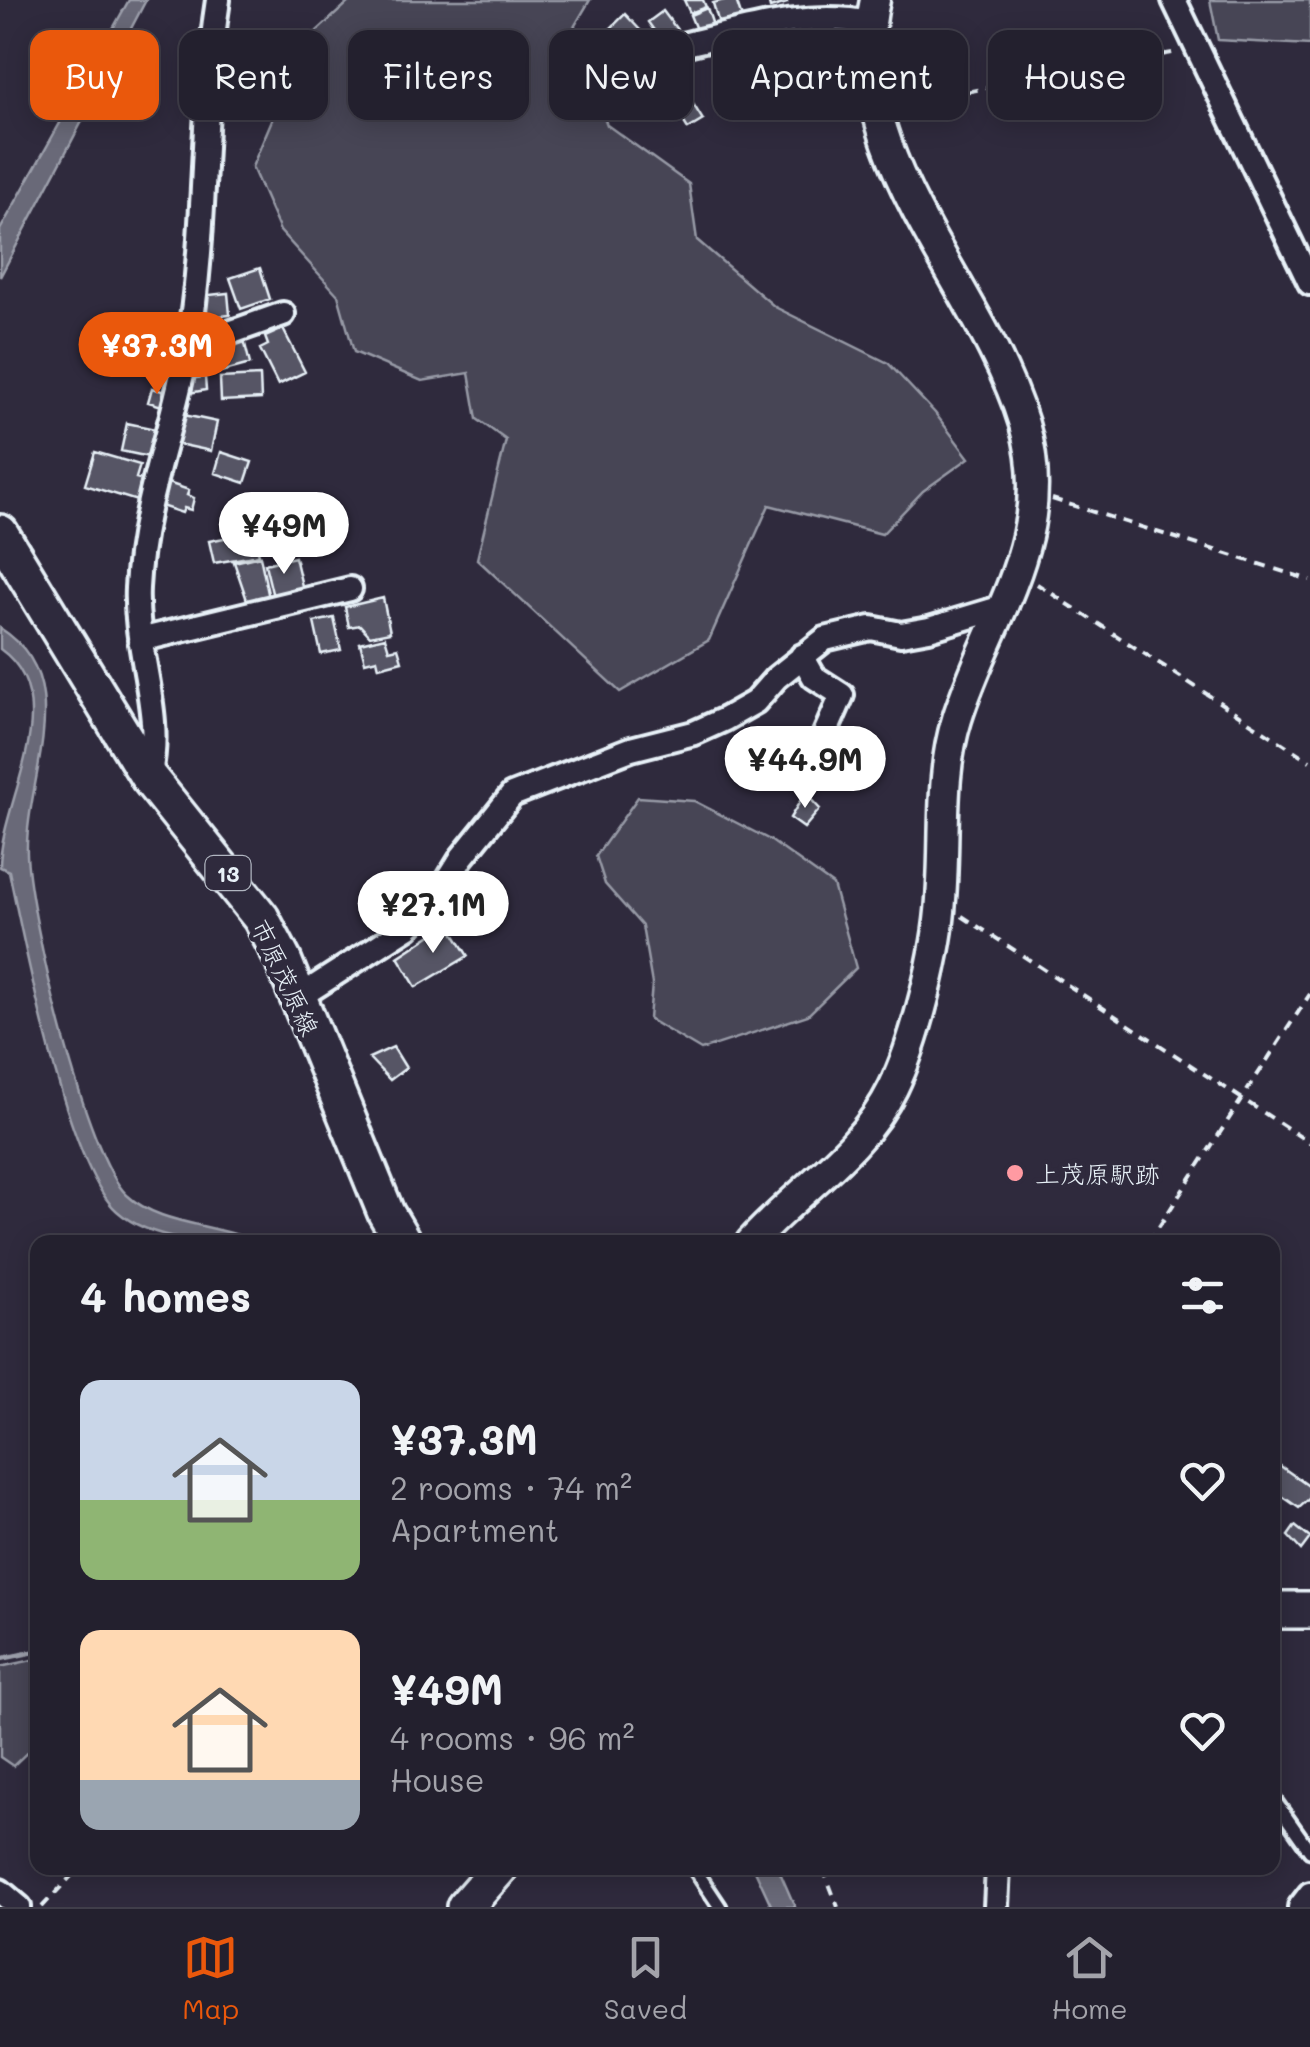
<!DOCTYPE html>
<meta charset="utf-8">
<style>
:root{--surface:#23202e;--page:#2f2d3a;--text:#f1f3f6;--muted:#a3a3aa;--line:#403e4a;--accent:#ea580c}
body{margin:0;font-family:Mali,"Klee One",sans-serif;background:var(--page);color:var(--text);height:100vh;display:flex;flex-direction:column;font-size:38px;white-space:nowrap}
*{box-sizing:border-box;margin:0}
p{font-size:32px;color:var(--muted)}
.icon{flex:none;width:55px;height:55px;fill:none;stroke:currentColor;stroke-width:2;stroke-linecap:round;stroke-linejoin:round}
.map{position:relative;flex:1;overflow:hidden}
.panel{position:absolute;left:30px;top:1235px;width:1250px;height:640px;display:flex;flex-direction:column;background:var(--surface);border-radius:20px;box-shadow:0 5px 25px #0003,0 0 0 2px var(--line)}
.panel>*{flex:none}
.guide{position:absolute;left:30px;top:30px;width:1250px;height:90px;display:flex;gap:20px}
.price{position:absolute;translate:-50% -85px;padding:0 22px;border-radius:35px;background:#fff;color:#222;font-size:32px;line-height:65px;filter:drop-shadow(0 2px 5px #0008)}
.price::after{content:'';position:absolute;left:50%;top:60px;width:30px;height:22px;margin-left:-15px;background:inherit;clip-path:polygon(0 0,100% 0,50% 100%)}
.price.selected{background:var(--accent);color:#fff}
ul{padding:0;list-style:none}
li{display:flex;align-items:center;gap:30px;height:250px;padding:0 50px}
li span{display:grid;place-items:center;flex:none;width:280px;height:200px;border-radius:20px;color:#555}
li>.icon{margin-inline-start:auto}
span .icon{width:120px;height:120px;fill:#fffc;stroke-width:1}
li b{font-size:42px}
h2{display:flex;justify-content:space-between;align-items:center;height:120px;padding:0 50px;font-size:42px}
.pill{padding:0 35px;border-radius:20px;background:var(--surface);box-shadow:0 5px 25px #0003,0 0 0 2px var(--line);font-size:35px;line-height:90px}
.pill.selected{background:var(--accent);color:#fff}
.tab-bar{display:flex;justify-content:space-around;align-items:center;height:140px;border-top:2px solid var(--line);background:var(--surface);font-size:28px;color:var(--muted)}
.tab-bar a{display:grid;justify-items:center;gap:5px}
.tab-bar .selected{color:var(--accent)}
.map>svg:first-child{display:block}
.green{fill:#464455;stroke:#979aa6;stroke-width:2.5}
.water{fill:#696978;stroke:#9c9fab;stroke-width:2.5}
.lines{fill:none;stroke-linecap:round;stroke-linejoin:round}
.stream{stroke:#9c9fab;stroke-width:5}
.building{fill:#575565;stroke:#e8f1f8;stroke-width:2.5}
.service-casing{stroke:#e8f1f8;stroke-width:19}
.minor-casing{stroke:#e8f1f8;stroke-width:30}
.tertiary-casing{stroke:#e8f1f8;stroke-width:35}
.primary-casing{stroke:#e8f1f8;stroke-width:42}
.trunk-casing{stroke:#e8f1f8;stroke-width:42}
.path{stroke:#e8f1f8;stroke-width:4;stroke-dasharray:10 8;stroke-linecap:butt}
.service{stroke:#2f2a3d;stroke-width:11}
.minor{stroke:#2f2a3d;stroke-width:22}
.tertiary{stroke:#2f2a3d;stroke-width:28}
.primary{stroke:#2f2a3d;stroke-width:35}
.trunk{stroke:#2f2a3d;stroke-width:35}
.poi-dot{fill:#ff9aa2;stroke:#2f2a3d;stroke-width:4}
.labels{text-anchor:middle;dominant-baseline:central;stroke-width:9;stroke-linejoin:round;paint-order:stroke}
.shield{fill:#2f2a3d;stroke:#b0b5c0;stroke-width:2.5}
.shield-label{font-size:22px;font-weight:bold;fill:#e8f1f8}
.street-label{font-size:25px;fill:#e8f1f8;stroke:#2f2a3d}
.poi-label{font-size:25px;fill:#e8f1f8;stroke:#2f2a3d;text-anchor:start}
</style>
<div class="map">
<svg width="1310" height="1907" viewBox="0 0 1310 1907">
<rect width="100%" height="100%" fill="#2f2a3d"/>
<filter id="ink" filterUnits="userSpaceOnUse"><feTurbulence type="fractalNoise" baseFrequency=".01" numOctaves="2"/><feDisplacementMap in="SourceGraphic" scale="20" xChannelSelector="R" yChannelSelector="G"/><feConvolveMatrix kernelMatrix="1 2 1 2 8 2 1 2 1" color-interpolation-filters="sRGB"/></filter>
<g filter="url(#ink)">
<path class="green" d="M351,0H590L571,32L607,125L689,184L697,240L775,307L888,363L935,413L969,458L923,491L882,534L769,505L709,640L620,692L477,559L506,440L477,419L469,373L422,381L354,352L338,295L280,231L252,167L305,42Z
M1210,0H1310V45L1218,40Z
M638,797L694,801L770,840L833,885L856,968L808,1015L701,1050L649,1019L652,984L642,926L605,884L596,856Z
M37,1659V1743L13,1766L0,1757V1667Z"/>
<path class="water" d="M129,0H146L0,277V230Z
M0,628C82,680 24,780 27,855C30,917 85,1155 127,1195C160,1226 217,1223 255,1242C211,1243 152,1242 117,1211C67,1167 24,943 9,871L0,867C0,803 70,699 0,649Z
M754,1868H778L795,1907H772Z"/>
<g class="lines">
<path class="stream" d="M0,1659L38,1651"/>
</g>
<path class="building" d="M684,0H703L706,7L690,13Z
M724,0H736L742,18L719,24L713,3Z
M768,0H787V3L770,8Z
M707,8L715,31L699,37L690,15Z
M663,11L684,39L665,46L648,22Z
M625,14L641,31L614,58L598,41Z
M654,38L673,57L659,70L641,51Z
M746,43L756,80L721,88L711,52Z
M619,72L642,96L623,115L599,91Z
M687,94L703,120L688,129L672,103Z
M260,268L270,299L241,309L230,278Z
M228,293L230,315L202,318L200,296Z
M283,329L305,372L278,385L260,349L268,345L265,337Z
M243,336L250,364L217,373L209,345Z
M260,376L261,399L221,401L220,378Z
M205,377L206,390L189,393L187,379Z
M152,388L166,392L162,406L148,402Z
M184,415L217,422L211,451L178,444Z
M127,423L155,429L149,457L121,451Z
M95,452L140,465L136,478L144,480L137,501L85,485Z
M221,452L252,462L245,483L215,473Z
M165,482L189,490L187,495L194,498L191,510L184,508L182,513L158,505Z
M254,532L259,555L214,563L209,541Z
M260,556L269,598L248,603L234,562Z
M295,557L303,590L273,597L265,564Z
M383,598L390,632L370,636L360,625L349,627L345,607Z
M334,618L341,650L321,654L314,622Z
M385,637L389,650L398,648L402,661L379,667L377,659L365,662L360,643Z
M805,793L820,809L804,828L790,818Z
M448,924L468,956L416,987L398,957Z
M393,1047L406,1068L390,1080L369,1058Z
M1272,1460L1310,1487V1498L1299,1508L1272,1489Z
M1295,1526L1310,1538L1301,1550L1288,1536Z"/>
<g class="lines">
<g class="service-casing">
<path id="service" d="M1272,1797L1310,1851
M694,1868L720,1907"/>
</g>
<g class="minor-casing">
<path id="minor" d="M1174,0L1310,283
M682,45C743,31 807,10 870,23
M187,348L283,314
M140,640L350,589
M802,656L814,677L842,695L807,775
M149,777C165,715 134,651 137,588C141,506 172,431 187,350C208,235 200,115 218,0
M299,997L408,927L435,901L462,857L512,795L631,749L694,733L725,719L755,702L776,678L825,639L871,628L901,634L929,629L1006,606
M0,1891L19,1907
M996,1907L998,1868
M1300,1907L1310,1894"/>
</g>
<g class="tertiary-casing">
<path id="tertiary" d="M751,1242C797,1191 862,1152 893,1088C916,1041 938,951 941,899C946,839 939,776 957,719C988,618 1058,539 1024,424C981,282 840,156 875,0"/>
</g>
<g class="primary-casing">
<path id="primary" d="M0,533L149,778L261,918L283,960L386,1213L403,1242"/>
</g>
<g class="trunk-casing">
<path id="trunk" d="M1272,1610H1310
M465,1907L499,1868"/>
</g>
<path class="path" d="M897,105L1177,52
M1052,499L1310,580
M1037,584L1310,761
M962,916L1310,1143
M1149,1242L1310,994
M823,1868L838,1907
M42,1907L79,1868"/>
<use href="#service" class="service"/>
<use href="#minor" class="minor"/>
<use href="#tertiary" class="tertiary"/>
<use href="#primary" class="primary"/>
<use href="#trunk" class="trunk"/>
</g>
</g>
<circle class="poi-dot" cx="1015" cy="1173" r="10"/>
<g class="labels">
<rect class="shield" x="205.5" y="856" width="45" height="34" rx="8"/>
<g class="shield-label">
<text x="228" y="873">13</text>
</g>
<g class="street-label">
<text transform="translate(286 977) rotate(65)">市原茂原線</text>
</g>
<g class="poi-label">
<text x="1035" y="1173">上茂原駅跡</text>
</g>
</g>
</svg>
<b class="price selected" style="left:157px;top:397px">¥37.3M</b>
<b class="price" style="left:284px;top:577px">¥49M</b>
<b class="price" style="left:805px;top:811px">¥44.9M</b>
<b class="price" style="left:433px;top:956px">¥27.1M</b>
<div class="guide">
<a class="pill selected">Buy</a>
<a class="pill">Rent</a>
<a class="pill">Filters</a>
<a class="pill">New</a>
<a class="pill">Apartment</a>
<a class="pill">House</a>
</div>
<section class="panel">
<h2>4 homes<svg class="icon" aria-label="filters" viewBox="0 0 24 24"><path d="M4 7h16M4 17h16"/><circle cx="9" cy="7" r="2"/><circle cx="15" cy="17" r="2"/></svg></h2>
<ul>
<li><span style="background:linear-gradient(#c9d6e8 60%,#8fb573 0)"><svg class="icon" aria-label="home" viewBox="0 0 24 24"><path d="M3 11l9-7 9 7M6 9v11h12V9"/></svg></span><div><b>¥37.3M</b><p>2 rooms · 74 m²</p><p>Apartment</p></div><svg class="icon" aria-label="heart" viewBox="0 0 24 24"><path d="M12 20l-8-8c-3-5 5-10 8-4 3-6 11-1 8 4z"/></svg></li>
<li><span style="background:linear-gradient(#ffd9b3 75%,#9aa5b1 0)"><svg class="icon" aria-label="home" viewBox="0 0 24 24"><path d="M3 11l9-7 9 7M6 9v11h12V9"/></svg></span><div><b>¥49M</b><p>4 rooms · 96 m²</p><p>House</p></div><svg class="icon" aria-label="heart" viewBox="0 0 24 24"><path d="M12 20l-8-8c-3-5 5-10 8-4 3-6 11-1 8 4z"/></svg></li>
</ul>
</section>
</div>
<nav class="tab-bar">
<a class="selected"><svg class="icon" aria-label="map" viewBox="0 0 24 24"><path d="M3 6l6-2 6 2 6-2v14l-6 2-6-2-6 2zM9 4v14M15 6v14"/></svg>Map</a>
<a><svg class="icon" aria-label="saved" viewBox="0 0 24 24"><path d="M7 4h10v16l-5-4-5 4z"/></svg>Saved</a>
<a><svg class="icon" aria-label="home" viewBox="0 0 24 24"><path d="M3 11l9-7 9 7M6 9v11h12V9"/></svg>Home</a>
</nav>
